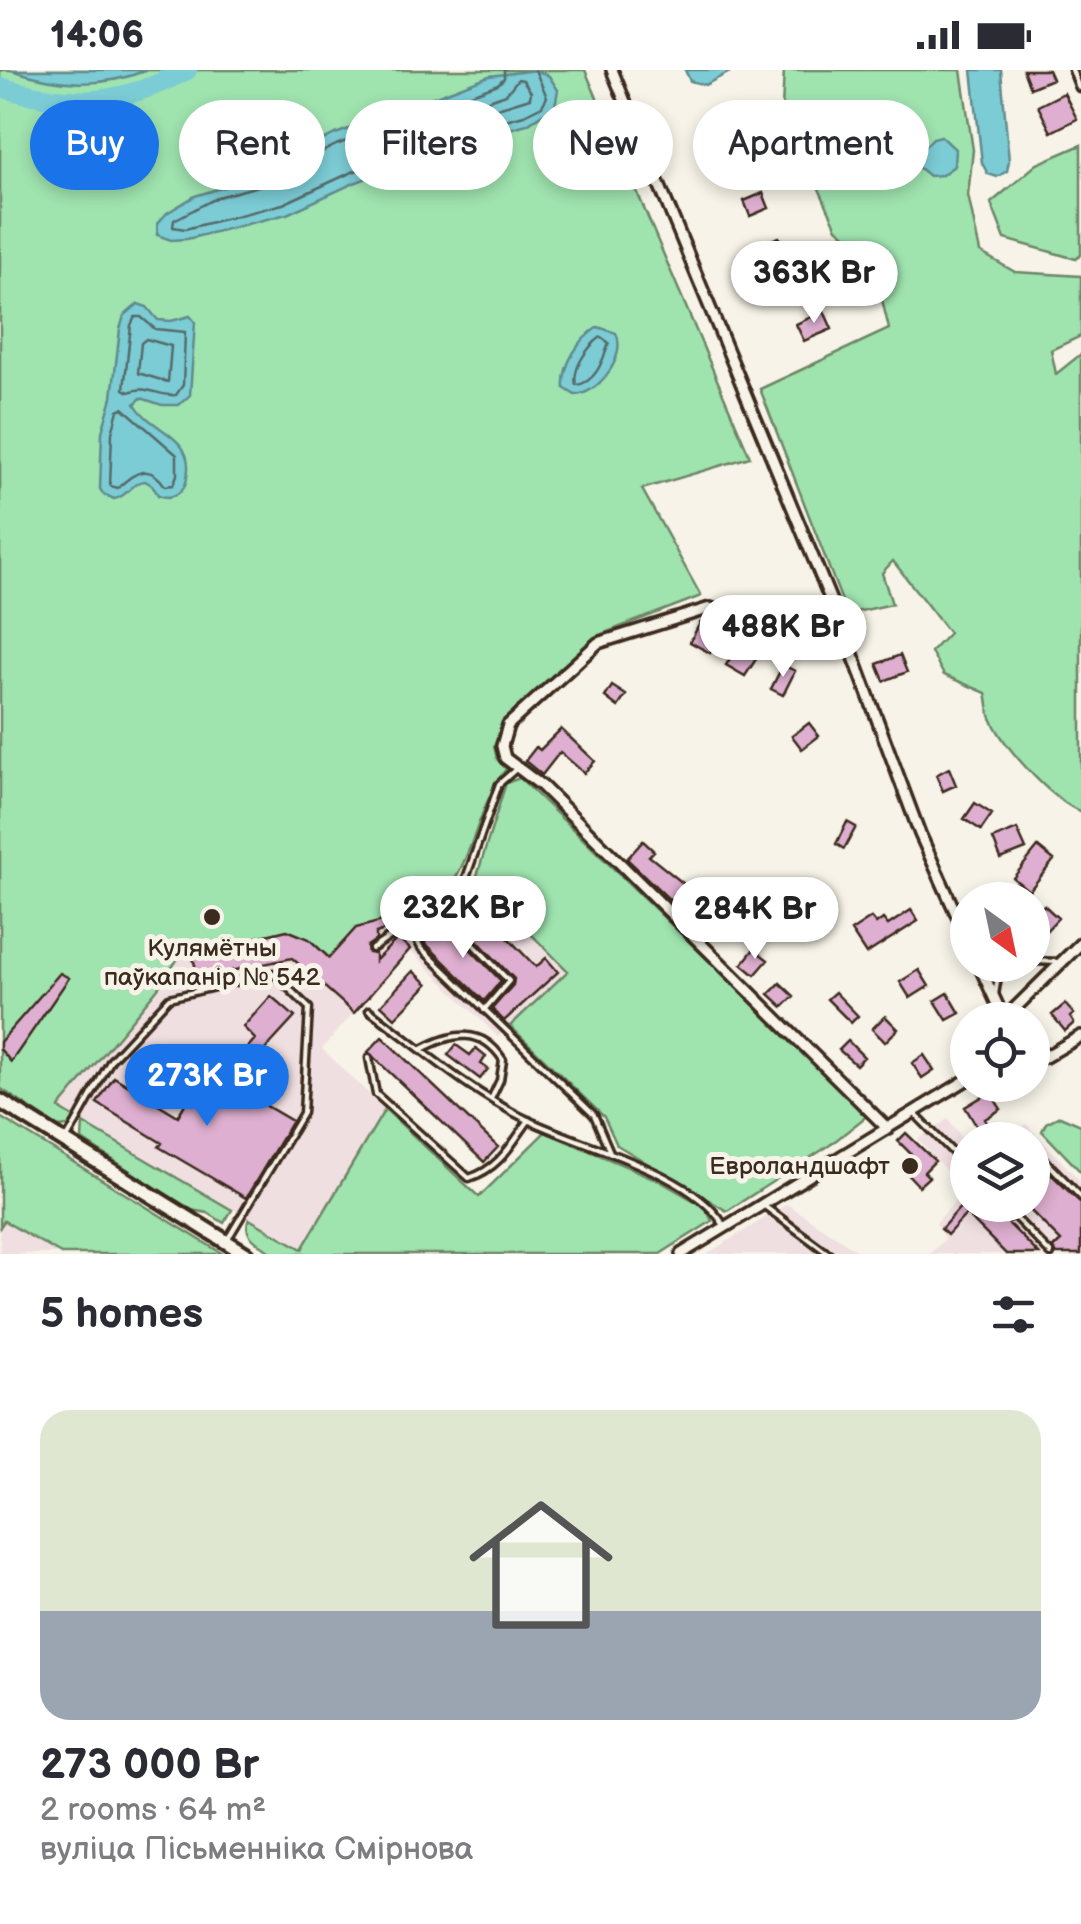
<!DOCTYPE html>
<meta charset="utf-8">
<style>
:root{--surface:#fff;--page:#f7f7f7;--text:#2b2b33;--muted:#7c7c81;--line:#e1e1e2;--accent:#1a73e8}
body{margin:0;font-family:"Balsamiq Sans",sans-serif;background:var(--page);color:var(--text);height:100vh;display:flex;flex-direction:column;font-size:38px;white-space:nowrap}
*{box-sizing:border-box;margin:0}
p{font-size:32px;color:var(--muted)}
.icon{flex:none;width:55px;height:55px;fill:none;stroke:currentColor;stroke-width:2;stroke-linecap:round;stroke-linejoin:round}
.map{position:relative;height:1184px;overflow:hidden}
.side{display:flex;flex-direction:column;background:var(--surface);flex:1}
.side>*{flex:none}
.top-card{position:absolute;left:30px;top:30px;width:1022px;height:90px;display:flex;gap:20px}
.needle{width:65px;rotate:147deg}
.fabs{position:absolute;left:950px;top:812px;display:grid;gap:20px}
.fabs a{display:grid;place-items:center;width:100px;height:100px;border-radius:50%;background:var(--surface);box-shadow:0 5px 15px #0003;font-size:50px}
.price{position:absolute;translate:-50% -85px;padding:0 22px;border-radius:35px;background:#fff;color:#222;font-size:32px;line-height:65px;filter:drop-shadow(0 2px 5px #0008)}
.price::after{content:'';position:absolute;left:50%;top:60px;width:30px;height:22px;margin-left:-15px;background:inherit;clip-path:polygon(0 0,100% 0,50% 100%)}
.price.current{background:var(--accent);color:#fff}
ul{padding:0;list-style:none}
li{display:grid;align-content:center;gap:20px;height:530px;padding:0 40px}
li+li{border-top:2px solid var(--line)}
li span{display:grid;place-items:center;height:310px;border-radius:30px;color:#555}
li>.icon{margin-inline-start:auto}
span .icon{width:180px;height:180px;fill:#fffc;stroke-width:1}
li b{font-size:42px}
h2{display:flex;justify-content:space-between;align-items:center;height:120px;padding:0 40px;font-size:42px}
.tag{padding:0 35px;border-radius:45px;background:var(--surface);box-shadow:0 5px 15px #0003;font-size:35px;line-height:90px}
.tag.current{background:var(--accent);color:#fff}
.status{display:flex;justify-content:space-between;align-items:center;height:70px;padding:0 50px;background:var(--surface);direction:ltr}
.status svg{height:28px;fill:currentColor}
.map>svg:first-child{display:block}
.built{fill:#f0dfe1}
.green{fill:#9fe3af;stroke:#6d8666;stroke-width:2.5}
.water{fill:#7bccd6;stroke:#618b8c;stroke-width:2.5}
.lines{fill:none;stroke-linecap:round;stroke-linejoin:round}
.shore{stroke:#556b68;stroke-width:2.5}
.river{stroke:#7bccd6;stroke-width:20}
.building{fill:#deafd0;stroke:#3b2a1e;stroke-width:2.5}
.service-casing{stroke:#3b2a1e;stroke-width:11}
.minor-casing{stroke:#3b2a1e;stroke-width:16}
.secondary-casing{stroke:#3b2a1e;stroke-width:20}
.service{stroke:#f7f3e8;stroke-width:4}
.minor{stroke:#f7f3e8;stroke-width:9}
.secondary{stroke:#f7f3e8;stroke-width:12}
.poi-dot{fill:#3b2a1e;stroke:#f7f3e8;stroke-width:4}
.labels{text-anchor:middle;dominant-baseline:central;stroke-width:10;stroke-linejoin:round;paint-order:stroke}
.poi-label{font-size:25px;fill:#3b2a1e;stroke:#f7f3e8}
</style>
<div class="status"><b>14:06</b><svg viewBox="0 0 49 12"><path d="M0 12V9h3v3zM5 12V6h3v6zM10 12V3h3v9zM15 12V0h3v12zM26 1h20v11H26zM47 4h2v5h-2z"/></svg></div>
<div class="map">
<svg width="1081" height="1184" viewBox="0 0 1081 1184">
<rect width="100%" height="100%" fill="#f7f3e8"/>
<filter id="ink" filterUnits="userSpaceOnUse"><feTurbulence type="fractalNoise" baseFrequency=".01" numOctaves="2"/><feDisplacementMap in="SourceGraphic" scale="20" xChannelSelector="R" yChannelSelector="G"/><feConvolveMatrix kernelMatrix="1 2 1 2 8 2 1 2 1" color-interpolation-filters="sRGB"/></filter>
<g filter="url(#ink)">
<path class="built" d="M476,809L569,901L498,967L410,880L376,916L336,880L356,858L401,847L427,817L449,837Z
M287,860L309,869L369,925L322,979L385,1039L302,1179L59,1039L158,918L179,888Z
M948,1049L967,1074L968,1135H1032V1070H996L1026,1054L1081,1112V1184H930L945,1169L936,1153L964,1121L918,1069Z
M787,1134L862,1184H707Z
M4,1151L61,1184H0V1157Z"/>
<path class="green" d="M0,0H585L750,387L642,419L701,526L599,565L506,649L494,676L497,689L506,699C475,740 475,790 440,830L426,818L401,847L356,858L337,879L369,925L309,869L287,860L179,887L158,918L59,1038L75,1048L68,1056L58,1057L0,1018Z
M784,0H961L973,80L968,125L980,182L1015,202L1081,206V266L1051,280L1056,304L1081,284V742C1051,729 1004,678 991,648C988,641 988,631 986,623L944,605L931,582L949,563L893,491L882,503L892,534L847,544L760,319L889,259L872,188L837,158L782,38Z
M1081,75V185L1076,189L1005,169L991,133L1037,94Z
M520,708L868,1045L830,1075L727,1141L617,1075L604,1047L510,956L568,901L476,809L506,713Z
M385,1039L479,1127L545,1062L656,1109L705,1137L712,1151L660,1184H273C261,1174 241,1167 249,1149L302,1179Z
M1060,1046L1081,1055V1102L1042,1061L1046,1053Z
M0,1047L223,1184H61L4,1151L0,1157Z
M83,1053L232,1140L224,1153L208,1143L191,1140L82,1070Z"/>
<path class="water" d="M11,0H147C100,19 58,15 11,0Z
M536,0L549,6L558,20L555,36L527,54L457,74L354,113L287,144L187,169L171,170L157,165L158,153L167,143L195,126L269,103L298,83L333,65L489,6Z
M685,0H734L705,15L690,11Z
M972,0H1001L1009,91L1007,101L997,107L988,104L982,93Z
M941,66L955,79L954,96L942,105L929,106L918,97L917,85L933,68Z
M138,234L147,237L158,250L171,251L190,246L195,252L190,325L179,335H162L141,328L135,334C150,360 190,365 188,399C187,408 187,415 181,421C173,428 167,428 158,425L152,415L145,411C131,412 128,427 114,429L103,424L100,419L102,362L112,327L120,259L124,246Z
M598,257L616,263C627,286 599,324 575,325L564,318C562,295 579,269 598,257Z"/>
<g class="lines">
<path class="shore" d="M504,0V8L498,14L336,75L304,91L273,112L218,127L174,150L173,157L185,159L283,134L350,103L453,64L524,45L542,36L547,27L535,0
M518,9L523,10L531,22L530,28L481,43L476,41L477,34L506,24Z
M141,247L155,259L185,262L183,315L176,325C158,327 146,314 129,322L124,319L131,255L135,247Z
M601,267L609,273C603,290 596,313 576,315C572,299 587,277 601,267Z
M146,269L171,276L168,312L138,303L141,273Z
M123,338L177,385V405L173,415L165,416C150,393 135,401 118,418L110,416L112,363L118,340Z"/>
<path class="river" d="M0,17C72,38 120,36 187,0"/>
</g>
<path class="building" d="M1023,0H1048L1052,9L1030,18Z
M1064,23L1077,49L1051,62L1038,36Z
M734,57L745,85L729,91L719,62Z
M763,123L769,138L750,146L744,131Z
M779,167L787,183L772,190L764,173Z
M824,241L832,259L804,271L796,254Z
M700,553L720,564L710,583L690,572Z
M741,571L760,583L745,606L726,595Z
M900,585L907,602L884,611L877,594Z
M783,595L795,601L783,625L771,619Z
M612,616L626,625L618,637L605,627Z
M809,653L819,666L802,679L792,666Z
M561,659L595,691L584,703L560,682L542,705L525,691L536,677L540,680Z
M949,698L956,715L943,721L936,705Z
M975,733L992,744L981,760L964,749Z
M847,752L856,757L844,779L836,774Z
M1017,759L1026,779L1001,789L993,769Z
M643,771L654,781L649,786L684,814L679,820L684,825L675,835L627,789Z
M1038,777L1054,790L1029,821L1013,808Z
M425,823L435,832L421,848L376,863V870L367,876L368,883L375,884V891L398,868L410,879L354,943L292,888L198,908L192,883L287,860L309,869L329,888L356,858L405,845Z
M466,824L536,897L546,888L558,902L504,951L492,939L513,915L514,909L449,841Z
M719,826L737,842L725,855L720,850L707,863L694,851Z
M1044,835L1058,848L1044,863L1032,852V847Z
M911,840L918,851L866,884L851,861L871,848L876,854L883,849L888,855Z
M444,852L501,911L484,931L424,872Z
M754,879L768,890L755,905L742,894Z
M919,900L929,916L910,928L900,912Z
M413,901L428,914L395,948L381,935Z
M60,903L69,908L11,992L0,979V972Z
M780,913L794,926L783,937L769,924Z
M835,922L858,946L851,953L827,929Z
M948,923L960,943L947,950L935,931Z
M271,926L295,947L252,994L242,984L255,969L243,957Z
M1065,934L1074,944L1070,947L1074,953L1065,961L1052,945Z
M885,946L898,959L885,972L872,959Z
M382,967L498,1077L484,1092L368,982Z
M848,971L864,987L856,995L839,980Z
M456,975L470,985L476,978L486,986L481,994L488,999L480,1009L448,985Z
M924,985L934,1000L922,1008L912,993Z
M205,1000L292,1051L246,1128L159,1077L162,1073L97,1033L114,1007L178,1046Z
M990,1022L1001,1039L985,1049L995,1070H985L965,1037Z
M906,1063L935,1091L924,1102L929,1107L919,1116L901,1097L913,1086L898,1071Z
M1050,1103L1081,1133V1184H1057L1053,1178L1061,1171L1026,1136L1019,1143L1011,1135H1032V1107L1039,1114Z
M963,1134L970,1140L947,1165L941,1159Z
M979,1135H997L1011,1151L1008,1153L1039,1184H1006L968,1146Z"/>
<g class="lines">
<g class="service-casing">
<path id="service" d="M1072,0L1079,18
M989,826L990,830
M439,839L509,911L484,940
M414,865L421,878L594,1045L610,1082
M372,879L403,858L414,865L465,811L499,714L517,698
M1032,891L1059,892
M995,925L1000,895
M369,940C420,978 471,1023 528,1050C582,1076 691,1102 723,1154
M422,979C453,962 482,957 503,990L500,1010L491,1029
M369,988L376,1024L469,1108C499,1099 511,1075 529,1050
M915,1044L968,1098
M68,1067L111,990L169,928L273,903L309,938L303,1043L229,1167
M1032,1082L1042,1087L1081,1127
M763,1135L829,1184
M1003,1135L1051,1184"/>
</g>
<g class="minor-casing">
<path id="minor" d="M612,0L852,582L920,764L968,870
M852,582L710,538L598,573L508,655L502,676L505,688L542,716L888,1059
M979,895L1003,947
M1003,950L1081,873
M1032,990L1045,987L1081,966
M681,1184L968,1009"/>
</g>
<g class="secondary-casing">
<path id="secondary" d="M0,1031L246,1184"/>
</g>
<use href="#service" class="service"/>
<use href="#minor" class="minor"/>
<use href="#secondary" class="secondary"/>
</g>
</g>
<g class="poi-dot">
<circle cx="212" cy="847" r="10"/>
<circle cx="910" cy="1096" r="10"/>
</g>
<g class="labels">
<g class="poi-label">
<text x="212" y="878">Кулямётны<tspan x="212" dy="29">паўкапанір № 542</tspan></text>
<text x="890" y="1096" text-anchor="end">Евроландшафт</text>
</g>
</g>
</svg>
<div class="fabs">
<a><svg class="needle" viewBox="-14 -14 28 28"><path d="M0-13l5 13h-10z" fill="#e53935"/><path d="M0 13l5-13h-10z" fill="#7c7c81"/></svg></a>
<a><svg class="icon" aria-label="locate" viewBox="0 0 24 24"><circle cx="12" cy="12" r="6"/><path d="M12 2v4M12 18v4M2 12h4M18 12h4"/></svg></a>
<a><svg class="icon" aria-label="layers" viewBox="0 0 24 24"><path d="M12 4l9 5-9 5-9-5zM3 14l9 5 9-5"/></svg></a>
</div>
<b class="price" style="left:814px;top:256px">363K Br</b>
<b class="price" style="left:783px;top:610px">488K Br</b>
<b class="price" style="left:463px;top:891px">232K Br</b>
<b class="price" style="left:755px;top:892px">284K Br</b>
<b class="price current" style="left:207px;top:1059px">273K Br</b>
<div class="top-card">
<a class="tag current">Buy</a>
<a class="tag">Rent</a>
<a class="tag">Filters</a>
<a class="tag">New</a>
<a class="tag">Apartment</a>
</div>
</div>
<section class="side">
<h2>5 homes<svg class="icon" aria-label="filters" viewBox="0 0 24 24"><path d="M4 7h16M4 17h16"/><circle cx="9" cy="7" r="2"/><circle cx="15" cy="17" r="2"/></svg></h2>
<ul>
<li><span style="background:linear-gradient(#dfe7d0 65%,#9aa5b1 0)"><svg class="icon" aria-label="home" viewBox="0 0 24 24"><path d="M3 11l9-7 9 7M6 9v11h12V9"/></svg></span><div><b>273 000 Br</b><p>2 rooms · 64 m²</p><p>вуліца Пісьменніка Смірнова</p></div></li>
</ul>
</section>
